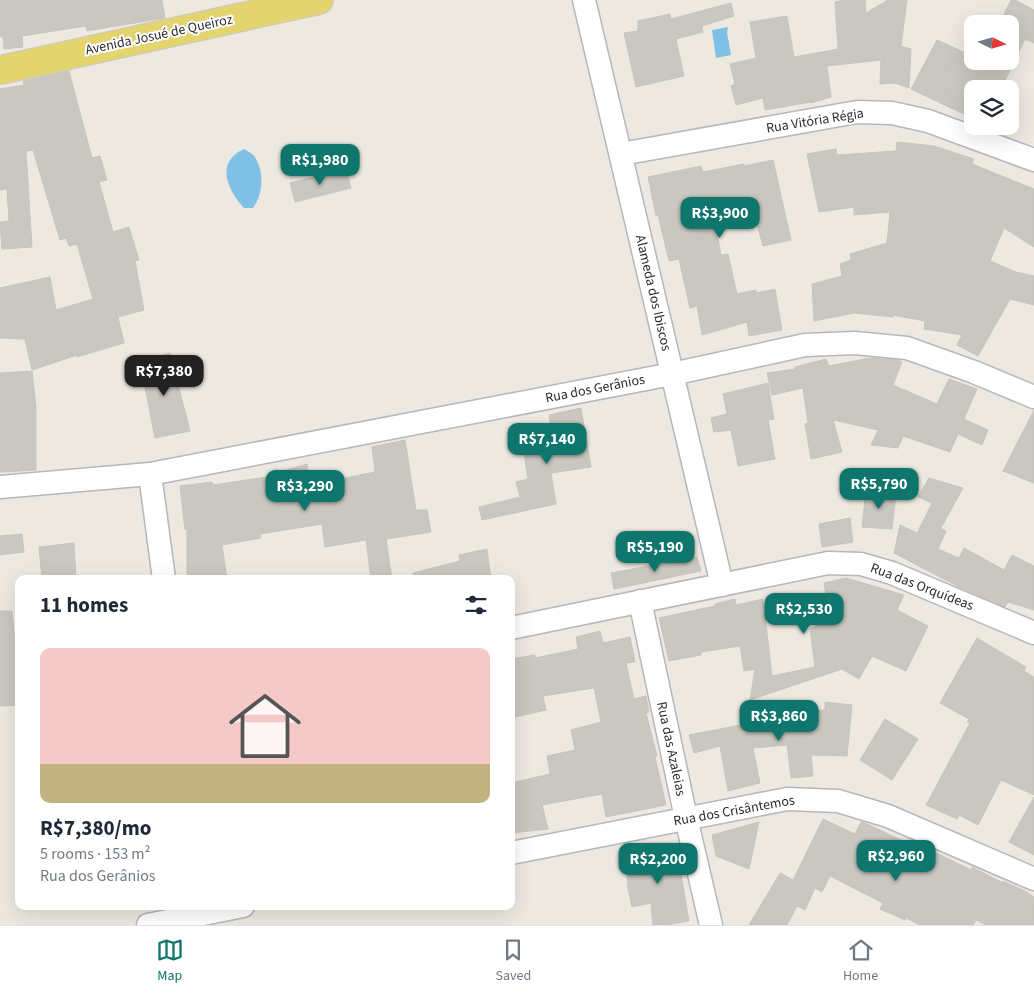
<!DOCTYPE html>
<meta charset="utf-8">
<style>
:root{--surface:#fff;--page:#f6f6f7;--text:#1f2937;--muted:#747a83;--line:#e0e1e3;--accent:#0f766e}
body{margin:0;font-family:"Source Sans 3",sans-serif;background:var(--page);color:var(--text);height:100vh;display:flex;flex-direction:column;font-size:19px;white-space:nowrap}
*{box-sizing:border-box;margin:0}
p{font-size:16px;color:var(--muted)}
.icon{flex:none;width:28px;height:28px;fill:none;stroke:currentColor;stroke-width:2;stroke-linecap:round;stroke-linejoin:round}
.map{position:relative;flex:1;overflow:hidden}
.side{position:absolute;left:15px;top:575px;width:500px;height:335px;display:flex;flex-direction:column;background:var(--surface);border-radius:10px;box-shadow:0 5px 20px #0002}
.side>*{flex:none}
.needle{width:32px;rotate:95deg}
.controls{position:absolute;left:964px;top:15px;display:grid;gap:10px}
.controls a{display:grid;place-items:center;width:55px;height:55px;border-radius:10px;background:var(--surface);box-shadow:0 5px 20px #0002;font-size:25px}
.price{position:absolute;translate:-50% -42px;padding:0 11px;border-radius:10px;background:var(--accent);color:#fff;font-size:16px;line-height:32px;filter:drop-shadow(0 1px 2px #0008)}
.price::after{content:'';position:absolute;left:50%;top:30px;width:15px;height:11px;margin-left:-8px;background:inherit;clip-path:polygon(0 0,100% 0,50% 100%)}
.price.active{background:#222;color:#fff}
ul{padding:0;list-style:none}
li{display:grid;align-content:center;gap:10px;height:265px;padding:0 25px}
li+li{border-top:1px solid var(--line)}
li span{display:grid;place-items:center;height:155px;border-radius:10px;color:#555}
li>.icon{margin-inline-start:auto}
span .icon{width:90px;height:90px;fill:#fffc;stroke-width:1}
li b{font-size:21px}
h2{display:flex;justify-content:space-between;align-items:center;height:60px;padding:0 25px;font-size:21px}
.tab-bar{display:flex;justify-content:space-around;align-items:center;height:70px;border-top:1px solid var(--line);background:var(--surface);font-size:14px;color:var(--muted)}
.tab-bar a{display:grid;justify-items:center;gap:2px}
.tab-bar .active{color:var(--accent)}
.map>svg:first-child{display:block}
.water{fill:#80c0e4}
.building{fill:#c9c7bf;stroke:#c9c5bb}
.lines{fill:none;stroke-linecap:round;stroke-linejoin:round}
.street-casing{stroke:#b5b6bf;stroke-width:25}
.primary-casing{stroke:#c8c8c8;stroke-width:30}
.street{stroke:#fff;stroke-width:22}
.primary{stroke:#e4d470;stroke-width:28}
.labels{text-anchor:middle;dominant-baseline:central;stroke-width:4;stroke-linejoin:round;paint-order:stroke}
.street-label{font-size:14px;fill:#2d2d2d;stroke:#fff}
</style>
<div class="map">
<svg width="1034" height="925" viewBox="0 0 1034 925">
<rect width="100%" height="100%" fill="#ede9e1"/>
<path class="water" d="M728,27L727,32L731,55L716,58L712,30Z
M244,149C247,151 252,153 254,156C265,171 263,194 253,208H244C227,190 215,162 244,149Z"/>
<path class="building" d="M0,0H162L165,18L87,31L86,26L22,36L23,47L4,49L3,37H0Z
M845,0H865L866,13L888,0H907L901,46L911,49L909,88L895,83L880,84L881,60L827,66L831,97L811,103V102L765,110L763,98L736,105L731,86L735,84L730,64L756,58L750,22L787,16L794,57L838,49L835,2Z
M1011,0H1015L1034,10V43L1025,39L1001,89H972V118L911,89L937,40L972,56V61H1010V24H999Z
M731,3L734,16L702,26L703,32L676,39L684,76L636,87L624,33L638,31V21L670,14L671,19Z
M69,71L92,158L100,156L107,180L99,182L113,232L129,227L139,260L135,261L144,310L118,317L124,343L77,357V355L32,370L25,339L0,338V288L50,277L56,310L93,299L77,244L69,246L66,238L60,240L33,150L26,151L32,247L2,249L0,222L9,221L7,189L0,190V89L24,85L23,81Z
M897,142L934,146L974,159L972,164L1034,189V247L1004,228L990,261L1016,272L1034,276V305L1010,299L978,356L957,345L962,335L924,329L925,321L893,315V317L854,313L814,321L812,284L842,276L840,264L851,260L850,254L887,243L890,212L854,215V207L819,212L807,154L836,149L837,155L896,151Z
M773,160L791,240L763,246L753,210L714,218L721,255L728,254L737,294L756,290V293L775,289L782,330L749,336L747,322L702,335L697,306L690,308L679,259L669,261L658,215L656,216L648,177L701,166L703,172L744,164V166Z
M346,169L351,188L295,202L290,183Z
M170,353L190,431L155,438L140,362Z
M869,358L898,360L902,362L893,385L937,404L949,379L977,389L964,419L988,430L982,445L958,434L950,452L903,436L898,448L871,445L878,430L833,420L842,452L811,459L805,424L808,423L803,388L772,395L767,373L795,369V367L826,359L829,366Z
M32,371L36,407V470L0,472V373Z
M768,383L774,419L768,420L775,459L738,466L731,430L714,432L711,418L727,414L723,394Z
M581,408L591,467L551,473L556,504L482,520L479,507L520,497L516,482L528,479L522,442L552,436L549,415Z
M1034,410V483L1003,471Z
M405,440L416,510H427L431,532L386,539L392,579H371L366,540L325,547L322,524L260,534L261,538L222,545L227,579H187V529L185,530L180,486L212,482L213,485L280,475V472L307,464L310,485L375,472L372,447Z
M929,478L963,488L941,528L946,531L938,549L959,558L964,548L1004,570L1012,555L1034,566V610L1008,602L1005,607L959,587L894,553L900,525L917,533L932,503L918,497Z
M866,490L896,494L892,529L862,527Z
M850,518L853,542L822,547L819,524Z
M22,534L24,552L0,555V536Z
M74,543L76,579H42L39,547Z
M487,549L491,579H413V573L460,561L459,555Z
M697,557L701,571L614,589L611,573Z
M846,578L904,595L897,610L928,626L906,671L872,656L859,679L842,669L750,700L755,669L744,671L740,646L701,652V655L669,661L659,618L715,606V604L735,599L736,605L763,599L772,676L815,667L810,629L817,626L818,616L829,614L824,583Z
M0,611H12L19,686V705L0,706Z
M600,631L603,643L630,637L635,662L626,663L634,699L646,696L649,712L646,713L657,756L655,757L666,805L606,817L602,794L542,805L548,829L511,833V783L550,774L547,756L575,750L571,730L601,722L594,688L543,696L546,710L511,718V659L535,655V658L578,649L576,637Z
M977,638L1026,667L1024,671L1034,677V795L1001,780L978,825L959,815L957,819L926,805L970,723L967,722L969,719L940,703Z
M825,702L852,705L847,756L811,755L813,776L791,778L787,745L753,748L760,783L728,791L720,746L694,753L689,735L746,724L747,718L825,710Z
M885,719L918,739L892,780L860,760Z
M1034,797V855L1009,842Z
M823,819L855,834L861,822L865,823L912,845L914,842L971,870L972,867L1003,883V881L1025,891L1034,897V925H986L976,920L973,925H920L906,918L905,920L880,909L883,903L830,876L822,892L815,888L805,910L797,906L787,925H749L780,873L793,880Z
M759,822L749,869L716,856L712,835Z
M672,844L681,874L689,921L666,925H653L651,903L632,907L627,883H628L625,863L636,860L635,851Z"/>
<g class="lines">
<g class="street-casing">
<path id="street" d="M584,0L722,585
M621,154L857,112L892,113L928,121L1034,160
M150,474L164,579
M0,487L150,474L672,374L805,345L855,343L907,348L974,372L1034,397
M640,601L686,818L711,925
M511,628L828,563L861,564L892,573L1034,633
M511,853L787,799L838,801L888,816L1034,879
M148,925L243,906"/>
</g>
<g class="primary-casing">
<path id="primary" d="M0,70L319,0"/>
</g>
<use href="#street" class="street"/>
<use href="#primary" class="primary"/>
</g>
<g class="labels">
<g class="street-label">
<text transform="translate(159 35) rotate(-12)">Avenida Josué de Queiroz</text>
<text transform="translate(815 121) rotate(-9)">Rua Vitória Régia</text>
<text transform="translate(653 293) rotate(77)">Alameda dos Ibiscos</text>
<text transform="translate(595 389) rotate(-11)">Rua dos Gerânios</text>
<text transform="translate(922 587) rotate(21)">Rua das Orquídeas</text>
<text transform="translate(671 749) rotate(78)">Rua das Azaleias</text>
<text transform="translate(734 811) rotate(-10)">Rua dos Crisântemos</text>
</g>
</g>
</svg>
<div class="controls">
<a><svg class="needle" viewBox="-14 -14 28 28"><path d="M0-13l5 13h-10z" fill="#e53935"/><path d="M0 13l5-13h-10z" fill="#747a83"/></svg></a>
<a><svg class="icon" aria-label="layers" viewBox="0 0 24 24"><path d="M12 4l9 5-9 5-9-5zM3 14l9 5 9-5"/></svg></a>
</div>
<b class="price" style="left:320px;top:186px">R$1,980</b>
<b class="price" style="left:720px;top:239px">R$3,900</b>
<b class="price active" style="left:164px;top:397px">R$7,380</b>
<b class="price" style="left:547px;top:465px">R$7,140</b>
<b class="price" style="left:879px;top:510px">R$5,790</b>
<b class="price" style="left:305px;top:512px">R$3,290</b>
<b class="price" style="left:655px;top:573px">R$5,190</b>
<b class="price" style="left:804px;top:635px">R$2,530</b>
<b class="price" style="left:779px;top:742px">R$3,860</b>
<b class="price" style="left:896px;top:882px">R$2,960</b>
<b class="price" style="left:658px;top:885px">R$2,200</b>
<section class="side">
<h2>11 homes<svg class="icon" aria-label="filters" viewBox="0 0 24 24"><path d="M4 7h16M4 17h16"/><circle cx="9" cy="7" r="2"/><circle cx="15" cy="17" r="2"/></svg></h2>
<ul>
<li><span style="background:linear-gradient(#f6c9c9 75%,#c2b280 0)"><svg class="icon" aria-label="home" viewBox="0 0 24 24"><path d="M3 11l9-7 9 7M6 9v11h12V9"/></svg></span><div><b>R$7,380/mo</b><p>5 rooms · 153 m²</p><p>Rua dos Gerânios</p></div></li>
</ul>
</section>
</div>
<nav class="tab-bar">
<a class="active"><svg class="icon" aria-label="map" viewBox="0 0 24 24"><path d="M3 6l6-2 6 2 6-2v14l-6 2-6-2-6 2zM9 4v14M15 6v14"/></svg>Map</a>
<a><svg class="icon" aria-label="saved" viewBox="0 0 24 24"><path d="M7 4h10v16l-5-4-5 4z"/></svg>Saved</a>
<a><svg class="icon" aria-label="home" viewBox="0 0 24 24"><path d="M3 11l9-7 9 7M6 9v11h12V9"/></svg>Home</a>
</nav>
